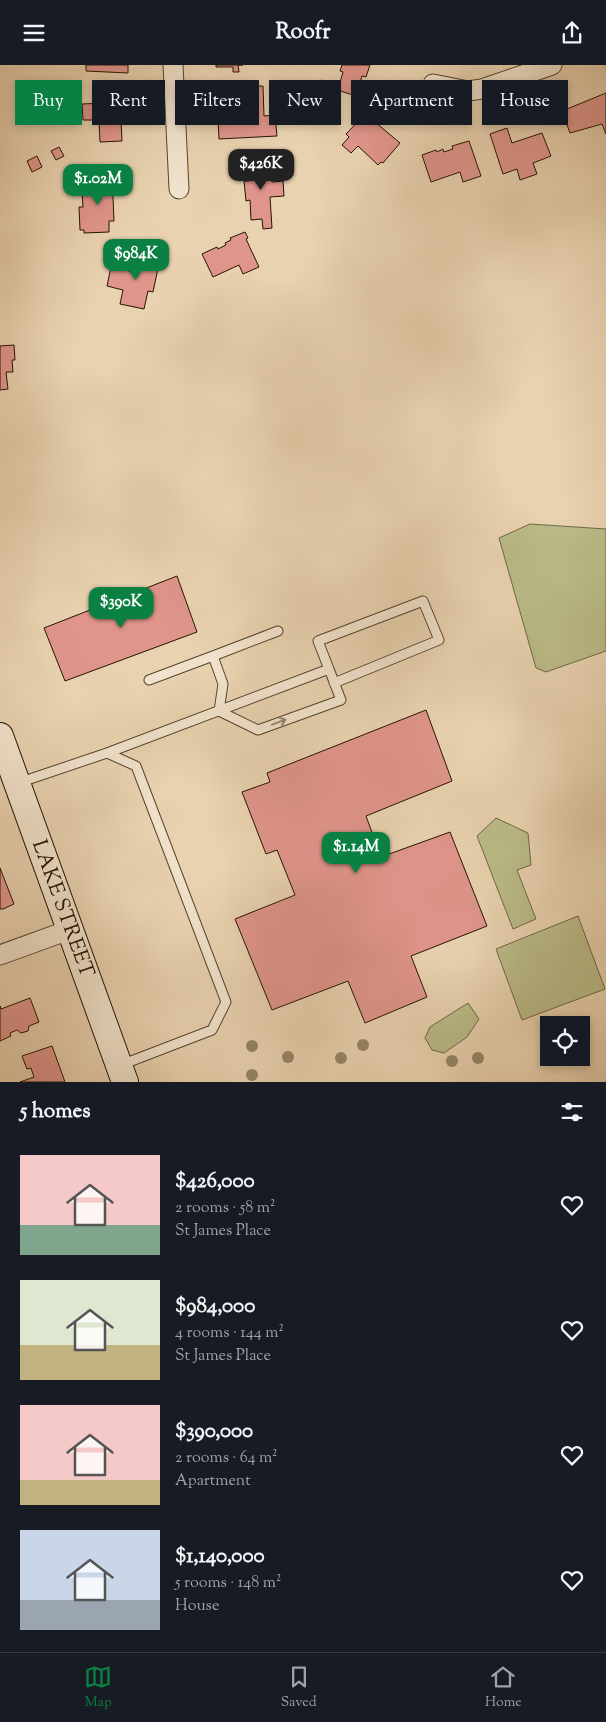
<!DOCTYPE html>
<meta charset="utf-8">
<style>
:root{--surface:#171b24;--page:#242831;--text:#f1f3f6;--muted:#9ea1a6;--line:#363941;--accent:#0b8043}
body{margin:0;font-family:"Sorts Mill Goudy",serif;background:var(--page);color:var(--text);height:100vh;display:flex;flex-direction:column;font-size:19px;white-space:nowrap}
*{box-sizing:border-box;margin:0}
p{font-size:16px;color:var(--muted)}
.icon{flex:none;width:28px;height:28px;fill:none;stroke:currentColor;stroke-width:2;stroke-linecap:round;stroke-linejoin:round}
.map{position:relative;height:1017px;overflow:hidden}
.drawer{display:flex;flex-direction:column;background:var(--surface);flex:1}
.drawer>*{flex:none}
.top-card{position:absolute;left:15px;top:15px;width:576px;height:45px;display:flex;gap:10px}
.tools{position:absolute;left:540px;top:951px;display:grid;gap:10px}
.tools a{display:grid;place-items:center;width:50px;height:50px;border-radius:0px;background:var(--surface);box-shadow:0 2px 8px #0003;font-size:25px}
.price{position:absolute;translate:-50% -42px;padding:0 11px;border-radius:10px;background:var(--accent);color:#fff;font-size:16px;line-height:32px;filter:drop-shadow(0 1px 2px #0008)}
.price::after{content:'';position:absolute;left:50%;top:30px;width:15px;height:11px;margin-left:-8px;background:inherit;clip-path:polygon(0 0,100% 0,50% 100%)}
.price.current{background:#222;color:#fff}
ul{padding:0;list-style:none}
li{display:flex;align-items:center;gap:15px;height:125px;padding:0 20px}
li span{display:grid;place-items:center;flex:none;width:140px;height:100px;border-radius:0px;color:#555}
li>.icon{margin-inline-start:auto}
span .icon{width:60px;height:60px;fill:#fffc;stroke-width:1}
li b{font-size:21px}
h2{display:flex;justify-content:space-between;align-items:center;height:60px;padding:0 20px;font-size:21px}
.pill{padding:0 18px;border-radius:0px;background:var(--surface);box-shadow:0 2px 8px #0003;font-size:18px;line-height:45px}
.pill.current{background:var(--accent);color:#fff}
header{display:flex;justify-content:space-between;align-items:center;height:65px;padding:0 20px;background:var(--surface);font-size:22px;font-weight:700}
.tabs{display:flex;justify-content:space-around;align-items:center;height:70px;border-top:1px solid var(--line);background:var(--surface);font-size:14px;color:var(--muted)}
.tabs a{display:grid;justify-items:center;gap:2px}
.tabs .current{color:var(--accent)}
.map>svg:first-child{display:block}
.green{fill:#babb88;stroke:#6f6844}
.building{fill:#e0958c;stroke:#241401}
.lines{fill:none;stroke-linecap:round;stroke-linejoin:round}
.lane-casing{stroke:#55442d;stroke-width:11}
.street-casing{stroke:#55442d;stroke-width:21}
.secondary-casing{stroke:#241401;stroke-width:28}
.lane{stroke:#f1e2cc;stroke-width:9}
.street{stroke:#f1e2cc;stroke-width:19}
.secondary{stroke:#f1e2cc;stroke-width:26}
.tree{fill:#958566}
.oneway{stroke:#958571}
.labels{text-anchor:middle;dominant-baseline:central;stroke-width:5;stroke-linejoin:round;paint-order:stroke}
.street-label{font-size:21px;fill:#241401;stroke:#f1e2cc}
</style>
<header><svg class="icon" aria-label="menu" viewBox="0 0 24 24"><path d="M4 6h16M4 12h16M4 18h16"/></svg>Roofr<svg class="icon" aria-label="share" viewBox="0 0 24 24"><path d="M12 15V3M7 8l5-5 5 5M5 13v7h14v-7"/></svg></header>
<div class="map">
<svg width="606" height="1017" viewBox="0 0 606 1017">
<rect width="100%" height="100%" fill="#e9d2b0"/>
<filter id="stains"><feTurbulence type="fractalNoise" baseFrequency=".004" numOctaves="4"/><feColorMatrix values="0 0 0 0 .2 0 0 0 0 .09 0 0 0 0 .02 0 0 0 .5 -.17"/></filter>
<radialGradient id="worn" r=".72"><stop offset=".6" stop-color="#630" stop-opacity="0"/><stop offset="1" stop-color="#630" stop-opacity=".3"/></radialGradient>
<path class="green" d="M530,459L606,464V586L546,607L536,603L499,473Z
M496,753L528,768L531,800L517,805L536,854L513,864L477,771Z
M578,851L605,924L522,955L496,884Z
M468,938L479,954L467,972L444,988L432,985L425,973L430,962Z"/>
<path class="building" d="M86,0H128V8L86,6Z
M216,0H243H238L239,7H233V2H216Z
M342,0H370L366,12L362,11L356,31L319,19L321,15L339,21L343,7L340,6Z
M263,21L264,51L275,50L277,71L219,74L218,55L239,54L237,22Z
M606,28V69L602,59L570,68L562,46Z
M130,37L131,55H121L122,76L100,77L99,55H83L82,39Z
M367,47L376,55L375,57L400,78L383,98L381,97L378,100L358,81L351,88L342,80L349,72L346,69Z
M507,63L512,78L542,68L551,91L533,98L537,109L520,115L517,104L503,109L490,69Z
M469,76L481,111L463,117L460,107L431,117L422,90L436,85L437,87L443,84L444,87L453,84L452,81Z
M59,82L64,91L56,95L51,86Z
M37,91L42,102L32,107L27,96Z
M268,94L269,107H267L268,114H271L272,117L283,116L284,131L270,132L272,163L263,164L262,154L251,155L250,135L246,136L244,116H249L247,96Z
M73,107L80,109L78,119L70,116Z
M112,109L114,156H109V167L84,168V165H80L79,142H83L82,126L92,125V110Z
M245,167L248,173L246,174L259,202L243,209L239,200L213,212L202,189L217,182L218,184L226,180L225,178L231,175L230,173Z
M143,185L161,189L153,227L148,226L144,244L120,239L123,225L107,221L111,202L138,208Z
M14,280L15,295H12L13,307H6L8,324L0,325V281Z
M177,511L197,567L65,616L44,563Z
M426,645L452,716L366,751L381,792L450,767L487,861L411,891L427,932L365,958L348,916L272,945L235,854L295,830L277,785L266,789L242,727L270,717L267,708Z
M0,803L14,839L3,844H0Z
M30,933L39,957L29,961L28,966L21,968L17,965L10,968L11,971L0,976V941L1,944Z
M52,981L65,1017H20L34,1012L31,1003L27,1004L22,991Z"/>
<g class="lines">
<g class="lane-casing">
<path id="lane" d="M213,591L278,566
M329,604L318,576L423,536L439,575L334,618
M149,615L213,591L223,619L219,646
M107,688L329,604L341,635L258,665L219,646
M18,718L107,688L136,701L226,937L212,965L121,1000"/>
</g>
<g class="street-casing">
<path id="street" d="M173,0L179,124
M433,19L468,26L482,24L552,0
M0,890L69,865"/>
</g>
<g class="secondary-casing">
<path id="secondary" d="M0,671L125,1017"/>
</g>
<use href="#lane" class="lane"/>
<use href="#street" class="street"/>
<use href="#secondary" class="secondary"/>
</g>
<g class="tree">
<circle cx="363" cy="980" r="6"/>
<circle cx="252" cy="981" r="6"/>
<circle cx="288" cy="992" r="6"/>
<circle cx="341" cy="993" r="6"/>
<circle cx="478" cy="993" r="6"/>
<circle cx="452" cy="996" r="6"/>
<circle cx="252" cy="1010" r="6"/>
</g>
<defs><path id="oneway-shaft" d="M-6 0H5M1.5-3L5.5 0L1.5 3" fill="none" stroke-width="1.6" stroke-linecap="round" stroke-linejoin="round" transform="scale(1.25)"/></defs>
<use class="oneway" href="#oneway-shaft" transform="translate(279 657) rotate(-20)"/>
<g class="labels">
<g class="street-label">
<text transform="translate(62 844) rotate(70)">LAKE STREET</text>
</g>
</g>
<rect width="100%" height="100%" filter="url(#stains)"/>
<rect width="100%" height="100%" fill="url(#worn)"/>
</svg>
<div class="tools">
<a><svg class="icon" aria-label="locate" viewBox="0 0 24 24"><circle cx="12" cy="12" r="6"/><path d="M12 2v4M12 18v4M2 12h4M18 12h4"/></svg></a>
</div>
<b class="price current" style="left:261px;top:126px">$426K</b>
<b class="price" style="left:98px;top:141px">$1.02M</b>
<b class="price" style="left:136px;top:216px">$984K</b>
<b class="price" style="left:121px;top:564px">$390K</b>
<b class="price" style="left:356px;top:809px">$1.14M</b>
<div class="top-card">
<a class="pill current">Buy</a>
<a class="pill">Rent</a>
<a class="pill">Filters</a>
<a class="pill">New</a>
<a class="pill">Apartment</a>
<a class="pill">House</a>
</div>
</div>
<section class="drawer">
<h2>5 homes<svg class="icon" aria-label="filters" viewBox="0 0 24 24"><path d="M4 7h16M4 17h16"/><circle cx="9" cy="7" r="2"/><circle cx="15" cy="17" r="2"/></svg></h2>
<ul>
<li><span style="background:linear-gradient(#f6c9c9 70%,#7fa58c 0)"><svg class="icon" aria-label="home" viewBox="0 0 24 24"><path d="M3 11l9-7 9 7M6 9v11h12V9"/></svg></span><div><b>$426,000</b><p>2 rooms · 58 m²</p><p>St James Place</p></div><svg class="icon" aria-label="heart" viewBox="0 0 24 24"><path d="M12 20l-8-8c-3-5 5-10 8-4 3-6 11-1 8 4z"/></svg></li>
<li><span style="background:linear-gradient(#dfe7d0 65%,#c2b280 0)"><svg class="icon" aria-label="home" viewBox="0 0 24 24"><path d="M3 11l9-7 9 7M6 9v11h12V9"/></svg></span><div><b>$984,000</b><p>4 rooms · 144 m²</p><p>St James Place</p></div><svg class="icon" aria-label="heart" viewBox="0 0 24 24"><path d="M12 20l-8-8c-3-5 5-10 8-4 3-6 11-1 8 4z"/></svg></li>
<li><span style="background:linear-gradient(#f6c9c9 75%,#c2b280 0)"><svg class="icon" aria-label="home" viewBox="0 0 24 24"><path d="M3 11l9-7 9 7M6 9v11h12V9"/></svg></span><div><b>$390,000</b><p>2 rooms · 64 m²</p><p>Apartment</p></div><svg class="icon" aria-label="heart" viewBox="0 0 24 24"><path d="M12 20l-8-8c-3-5 5-10 8-4 3-6 11-1 8 4z"/></svg></li>
<li><span style="background:linear-gradient(#c9d6e8 70%,#9aa5b1 0)"><svg class="icon" aria-label="home" viewBox="0 0 24 24"><path d="M3 11l9-7 9 7M6 9v11h12V9"/></svg></span><div><b>$1,140,000</b><p>5 rooms · 148 m²</p><p>House</p></div><svg class="icon" aria-label="heart" viewBox="0 0 24 24"><path d="M12 20l-8-8c-3-5 5-10 8-4 3-6 11-1 8 4z"/></svg></li>
</ul>
</section>
<nav class="tabs">
<a class="current"><svg class="icon" aria-label="map" viewBox="0 0 24 24"><path d="M3 6l6-2 6 2 6-2v14l-6 2-6-2-6 2zM9 4v14M15 6v14"/></svg>Map</a>
<a><svg class="icon" aria-label="saved" viewBox="0 0 24 24"><path d="M7 4h10v16l-5-4-5 4z"/></svg>Saved</a>
<a><svg class="icon" aria-label="home" viewBox="0 0 24 24"><path d="M3 11l9-7 9 7M6 9v11h12V9"/></svg>Home</a>
</nav>
